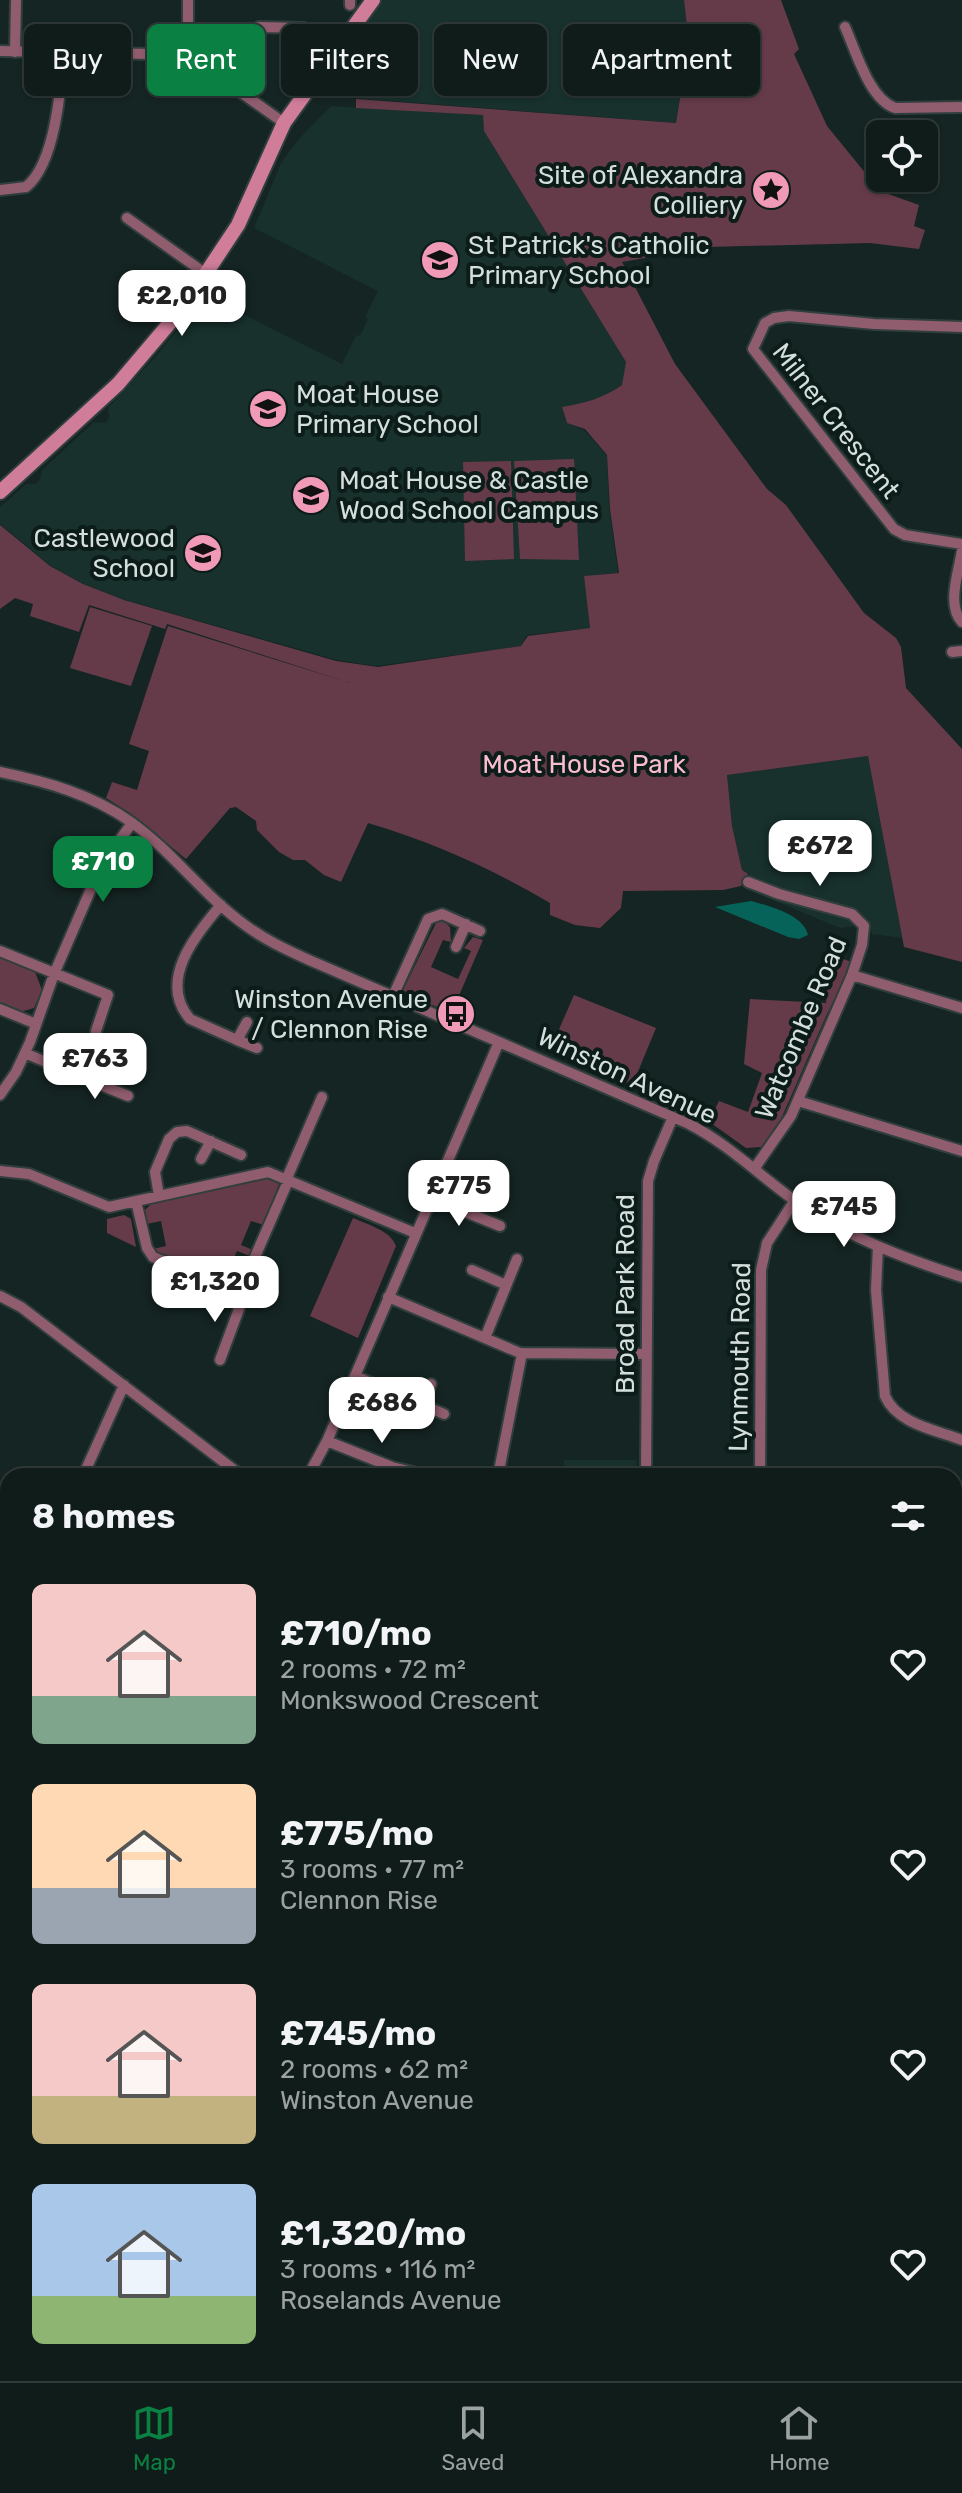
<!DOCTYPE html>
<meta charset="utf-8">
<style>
:root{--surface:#101c1a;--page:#1e2927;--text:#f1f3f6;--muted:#9ca1a2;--line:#303a39;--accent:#0b8043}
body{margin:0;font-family:Rubik,sans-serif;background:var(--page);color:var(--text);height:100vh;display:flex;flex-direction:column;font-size:30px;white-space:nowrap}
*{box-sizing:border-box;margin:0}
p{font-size:26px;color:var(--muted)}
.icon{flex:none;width:44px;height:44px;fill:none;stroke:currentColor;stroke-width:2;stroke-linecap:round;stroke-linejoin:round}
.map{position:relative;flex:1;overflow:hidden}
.side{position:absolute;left:0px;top:1468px;width:962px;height:914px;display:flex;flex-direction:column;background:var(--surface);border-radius:24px 24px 0 0;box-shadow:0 2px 6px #0004,0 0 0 2px var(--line)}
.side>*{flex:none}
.banner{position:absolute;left:24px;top:24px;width:914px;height:72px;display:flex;gap:16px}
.buttons{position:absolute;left:866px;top:120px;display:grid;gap:16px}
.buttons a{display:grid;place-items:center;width:72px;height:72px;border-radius:12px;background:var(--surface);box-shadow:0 2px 6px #0004,0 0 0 2px var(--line);font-size:40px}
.price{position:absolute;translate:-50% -68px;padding:0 18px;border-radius:16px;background:#fff;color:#222;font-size:26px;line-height:52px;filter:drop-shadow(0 2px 4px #0008)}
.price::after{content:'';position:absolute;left:50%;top:48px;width:24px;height:18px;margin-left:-12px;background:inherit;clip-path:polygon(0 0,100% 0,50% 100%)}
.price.selected{background:var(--accent);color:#fff}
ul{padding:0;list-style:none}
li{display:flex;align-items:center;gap:24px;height:200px;padding:0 32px}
li span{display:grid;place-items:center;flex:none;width:224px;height:160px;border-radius:12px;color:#555}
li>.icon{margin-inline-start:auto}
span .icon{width:96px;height:96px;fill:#fffc;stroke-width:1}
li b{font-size:34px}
h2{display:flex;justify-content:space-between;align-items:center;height:96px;padding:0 32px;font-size:34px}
.pill{padding:0 28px;border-radius:12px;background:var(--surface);box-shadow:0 2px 6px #0004,0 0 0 2px var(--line);font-size:28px;line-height:72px}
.pill.selected{background:var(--accent);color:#fff}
.dock{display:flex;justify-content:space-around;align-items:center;height:112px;border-top:2px solid var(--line);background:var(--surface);font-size:22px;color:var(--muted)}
.dock a{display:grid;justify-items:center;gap:4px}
.dock .selected{color:var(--accent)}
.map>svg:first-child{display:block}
.built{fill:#18312d}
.green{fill:#653b49}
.water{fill:#056359}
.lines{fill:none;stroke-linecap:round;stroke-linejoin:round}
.street-casing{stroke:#303f3d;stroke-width:14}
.secondary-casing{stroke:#303f3d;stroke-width:18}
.street{stroke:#905d6e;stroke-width:10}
.secondary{stroke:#d07d9a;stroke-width:14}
.labels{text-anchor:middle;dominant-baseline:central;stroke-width:8;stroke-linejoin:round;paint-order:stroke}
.poi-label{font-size:26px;fill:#d4dedc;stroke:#0c1c19;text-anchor:end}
.street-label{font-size:26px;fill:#d4dedc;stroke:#0c1c19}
.park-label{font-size:26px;fill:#fbbcd0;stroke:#0c1c19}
</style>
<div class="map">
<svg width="962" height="2381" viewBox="0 0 962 2381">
<rect width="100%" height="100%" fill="#152523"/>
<path class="built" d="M380,0H684L689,44L676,123L315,95Z
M331,106L483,115L484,131L626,362L623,384L609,394L583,404L562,407L566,422L584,430L607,456L609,506L618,573L584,576L590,628L527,635L521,646L376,666L337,660L122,599L84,584L51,566L0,524V507L26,484H36L40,479L42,470L94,422L105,423L109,418L108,408L158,354L205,295L342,364L356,335L360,336L368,319L365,317L378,291L254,228L281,163L298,140Z
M868,756L881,823L902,938L872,934L870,924L840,928L744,888L751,876L742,870L732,826L727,775Z
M564,1460H637L635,1476H562Z"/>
<path class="green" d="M684,0H781L799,49L794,54L827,126L880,191L919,205L914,226L925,230L919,249L870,243L707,247L622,262L675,364L767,489L786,505L864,613L896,638L901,647L906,688L962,749V962L904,947L868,756L727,775L732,826L742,870L748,874L741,886L723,890L623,891L621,908L600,928L575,925L550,915V903C492,869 433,842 368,823L341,882L324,875L305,860H293L279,852L257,830L256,821L236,807L230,808L186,859L130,813L106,798L112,782L137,790L149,751L129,744L168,626L350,683L167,624L165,629L89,605L79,632L30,616L33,604L15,598L0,609V525L50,566L83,584L124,600L336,661L378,667L521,646L528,636L590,628L584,576L619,573L610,509L607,455L585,429L567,423L562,407C585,403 604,398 622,385L626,362L484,131L483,115L356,108V99L676,123L689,44Z
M574,459L579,560L520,559L514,461Z
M511,461L514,559L465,561L463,462Z
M90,607L152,626L131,686L70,668Z
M437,921H444L450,927L451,942L443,940L431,967L458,979L471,951L464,948L473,937L483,940L454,1007L445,1010L405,994L403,990Z
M0,957L35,972L42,990L34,1008L20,1012L0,1003Z
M841,958L851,962V968L827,1014L778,1126L761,1147L746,1148L708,1121L638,1088L643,1080L715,1109L719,1101L748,1112L762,1073L744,1064L750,999L826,1003L827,991Z
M574,995L656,1028L632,1086L550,1050Z
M267,1178H274L279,1184L264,1225L251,1221L241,1245L253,1250L250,1256L237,1251L227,1274L240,1280L231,1285L156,1254L153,1249L166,1246L161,1221L147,1224L145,1210L151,1204Z
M124,1215L131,1219L136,1247L107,1233V1219Z
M353,1218C368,1225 390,1230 396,1246L358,1338L310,1316Z
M554,2374H699L698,2381H553Z"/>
<path class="water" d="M751,901C769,906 804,915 808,935L799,939L788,937L715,907Z"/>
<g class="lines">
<g class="street-casing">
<path id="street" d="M350,5V0
M845,27C856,51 869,99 895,108L962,107
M0,51L151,54L184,60L218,76L284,123
M15,52L16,0
M184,60L188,33V0
M230,84L238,73L255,30L259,27L304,28
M0,190L26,187C55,164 62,87 62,52
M127,218L206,274
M962,327L874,324L789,316L774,318L765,323L753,349L894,529L905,535L962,544
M962,550C959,571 946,605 962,622
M952,652L962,651
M0,772C47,782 91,794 131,822C173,852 203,895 245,925C265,940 287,950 309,960L689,1124C728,1144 759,1175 794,1200C845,1236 903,1258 962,1277
M748,882L779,894L852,914L864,926L862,945L852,975L791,1116L754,1169
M221,905C196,934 157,981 190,1019L237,1040L247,1022
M456,947L466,924
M0,951L108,995L96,1031
M852,975L962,1008
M393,996L428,919L442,914L480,931
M0,1009L36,1024
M237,1040L257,1048
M25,1053L76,1075L92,1041
M76,1075L128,1096
M0,1095L16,1072L30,1042L54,974L101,866L132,823
M798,1101L962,1151
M201,1159L211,1141
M0,1171L29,1174L109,1207L268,1172L415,1233
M287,1178L322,1097
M159,1196L155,1172L169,1139L177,1132L187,1131L241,1155
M431,1198L500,1226
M136,1201L147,1248L153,1257L233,1289L244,1282L289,1179
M878,1247L876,1290L885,1396C897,1424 936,1430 962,1440
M472,1270L506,1285
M0,1296L21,1307L242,1476
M388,1297L520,1353L646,1354
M485,1338L517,1259
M220,1360L239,1309L233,1289
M355,1376L444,1414
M422,1405L431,1384
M327,1441L392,1467L429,1476
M83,1476L124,1385
M308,1476L327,1441L499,1042
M498,1476L522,1353
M646,1476L648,1181L654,1161L673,1117
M760,1476L761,1270L767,1243L795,1200
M954,1596H962
M0,1718L8,1712
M0,1832L8,1838
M954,1844L962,1845
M0,1987L8,1983
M956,2043L962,2044
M954,2173L962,2174
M954,2339H962
M255,2377L272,2381"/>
</g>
<g class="secondary-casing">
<path id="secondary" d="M0,492L118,384L185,305L238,225L284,123L373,0
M0,1550L8,1556
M954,1995L962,1997
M151,2381L153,2374"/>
</g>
<use href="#street" class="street"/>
<use href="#secondary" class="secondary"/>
</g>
<defs>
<g id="sight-disc" transform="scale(2)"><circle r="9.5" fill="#f09ab7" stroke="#0c1c19"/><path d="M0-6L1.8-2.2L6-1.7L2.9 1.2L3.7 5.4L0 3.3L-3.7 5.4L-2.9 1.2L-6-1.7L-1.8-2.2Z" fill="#111"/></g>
<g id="school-disc" transform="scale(2)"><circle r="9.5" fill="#f09ab7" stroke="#0c1c19"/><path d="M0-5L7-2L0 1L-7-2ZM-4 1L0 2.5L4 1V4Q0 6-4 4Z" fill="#111"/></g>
<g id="bus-disc" transform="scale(2)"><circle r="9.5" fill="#f09ab7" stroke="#0c1c19"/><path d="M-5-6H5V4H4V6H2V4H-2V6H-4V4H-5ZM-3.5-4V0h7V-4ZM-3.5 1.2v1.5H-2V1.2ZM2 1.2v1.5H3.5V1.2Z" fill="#111"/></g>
</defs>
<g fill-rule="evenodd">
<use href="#sight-disc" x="771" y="190"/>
<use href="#school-disc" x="440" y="260"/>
<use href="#school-disc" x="268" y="409"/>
<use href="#school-disc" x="311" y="495"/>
<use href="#school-disc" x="203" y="553"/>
<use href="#bus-disc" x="456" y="1014"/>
</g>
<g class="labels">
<g class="poi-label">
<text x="743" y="175">Site of Alexandra<tspan x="743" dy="30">Colliery</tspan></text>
<text x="468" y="245" text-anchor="start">St Patrick's Catholic<tspan x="468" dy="30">Primary School</tspan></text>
<text x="296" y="394" text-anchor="start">Moat House<tspan x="296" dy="30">Primary School</tspan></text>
<text x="339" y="480" text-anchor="start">Moat House &amp; Castle<tspan x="339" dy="30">Wood School Campus</tspan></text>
<text x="175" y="538">Castlewood<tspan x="175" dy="30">School</tspan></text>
<text x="428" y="999">Winston Avenue<tspan x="428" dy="30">/ Clennon Rise</tspan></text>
</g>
<g class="street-label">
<text transform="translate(836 421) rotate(52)">Milner Crescent</text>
<text transform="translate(801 1028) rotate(-67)">Watcombe Road</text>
<text transform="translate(627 1076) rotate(25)">Winston Avenue</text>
<text transform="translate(625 1294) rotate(-90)">Broad Park Road</text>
<text transform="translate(740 1357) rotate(-89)">Lynmouth Road</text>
</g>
<g class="park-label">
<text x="584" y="764">Moat House Park</text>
</g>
</g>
</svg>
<div class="buttons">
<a><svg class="icon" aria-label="locate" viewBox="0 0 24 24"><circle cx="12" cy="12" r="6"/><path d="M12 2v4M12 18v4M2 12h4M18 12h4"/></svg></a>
</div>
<b class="price" style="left:182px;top:338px">£2,010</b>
<b class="price" style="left:820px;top:888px">£672</b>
<b class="price selected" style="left:103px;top:904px">£710</b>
<b class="price" style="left:95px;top:1101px">£763</b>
<b class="price" style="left:459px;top:1228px">£775</b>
<b class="price" style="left:844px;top:1249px">£745</b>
<b class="price" style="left:215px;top:1324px">£1,320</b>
<b class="price" style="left:382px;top:1445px">£686</b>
<div class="banner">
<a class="pill">Buy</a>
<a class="pill selected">Rent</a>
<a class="pill">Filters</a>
<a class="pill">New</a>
<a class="pill">Apartment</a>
</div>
<section class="side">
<h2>8 homes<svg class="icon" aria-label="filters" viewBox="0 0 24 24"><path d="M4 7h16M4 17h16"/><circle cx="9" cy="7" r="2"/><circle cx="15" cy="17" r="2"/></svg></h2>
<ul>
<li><span style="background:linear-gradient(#f6c9c9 70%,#7fa58c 0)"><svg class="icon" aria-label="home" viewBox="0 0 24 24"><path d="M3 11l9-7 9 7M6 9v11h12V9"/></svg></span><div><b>£710/mo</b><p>2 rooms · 72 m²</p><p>Monkswood Crescent</p></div><svg class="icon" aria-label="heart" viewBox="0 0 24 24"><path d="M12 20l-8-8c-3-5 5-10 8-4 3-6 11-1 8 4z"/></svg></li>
<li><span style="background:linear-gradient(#ffd9b3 65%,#9aa5b1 0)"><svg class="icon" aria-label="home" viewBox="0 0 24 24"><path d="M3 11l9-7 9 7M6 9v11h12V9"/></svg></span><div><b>£775/mo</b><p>3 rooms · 77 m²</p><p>Clennon Rise</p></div><svg class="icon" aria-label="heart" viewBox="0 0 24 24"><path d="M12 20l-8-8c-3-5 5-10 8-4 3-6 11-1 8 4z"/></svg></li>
<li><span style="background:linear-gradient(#f6c9c9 70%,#c2b280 0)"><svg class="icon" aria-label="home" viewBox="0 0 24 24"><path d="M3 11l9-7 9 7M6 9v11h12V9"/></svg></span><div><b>£745/mo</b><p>2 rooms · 62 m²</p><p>Winston Avenue</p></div><svg class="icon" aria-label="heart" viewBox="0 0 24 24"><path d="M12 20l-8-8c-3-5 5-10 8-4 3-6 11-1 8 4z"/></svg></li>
<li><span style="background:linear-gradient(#a9c7e8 70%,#8fb573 0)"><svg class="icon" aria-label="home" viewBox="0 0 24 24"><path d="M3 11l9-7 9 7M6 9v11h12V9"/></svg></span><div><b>£1,320/mo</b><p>3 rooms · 116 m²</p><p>Roselands Avenue</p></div><svg class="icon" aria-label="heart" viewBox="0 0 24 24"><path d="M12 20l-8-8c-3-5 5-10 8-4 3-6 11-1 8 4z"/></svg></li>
</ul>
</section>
</div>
<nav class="dock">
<a class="selected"><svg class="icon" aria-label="map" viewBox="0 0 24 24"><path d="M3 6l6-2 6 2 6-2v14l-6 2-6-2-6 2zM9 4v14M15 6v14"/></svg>Map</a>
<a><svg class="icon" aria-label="saved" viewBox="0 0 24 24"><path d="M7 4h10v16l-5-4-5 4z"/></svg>Saved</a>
<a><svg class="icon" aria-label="home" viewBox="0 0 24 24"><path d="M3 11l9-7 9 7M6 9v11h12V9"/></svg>Home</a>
</nav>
